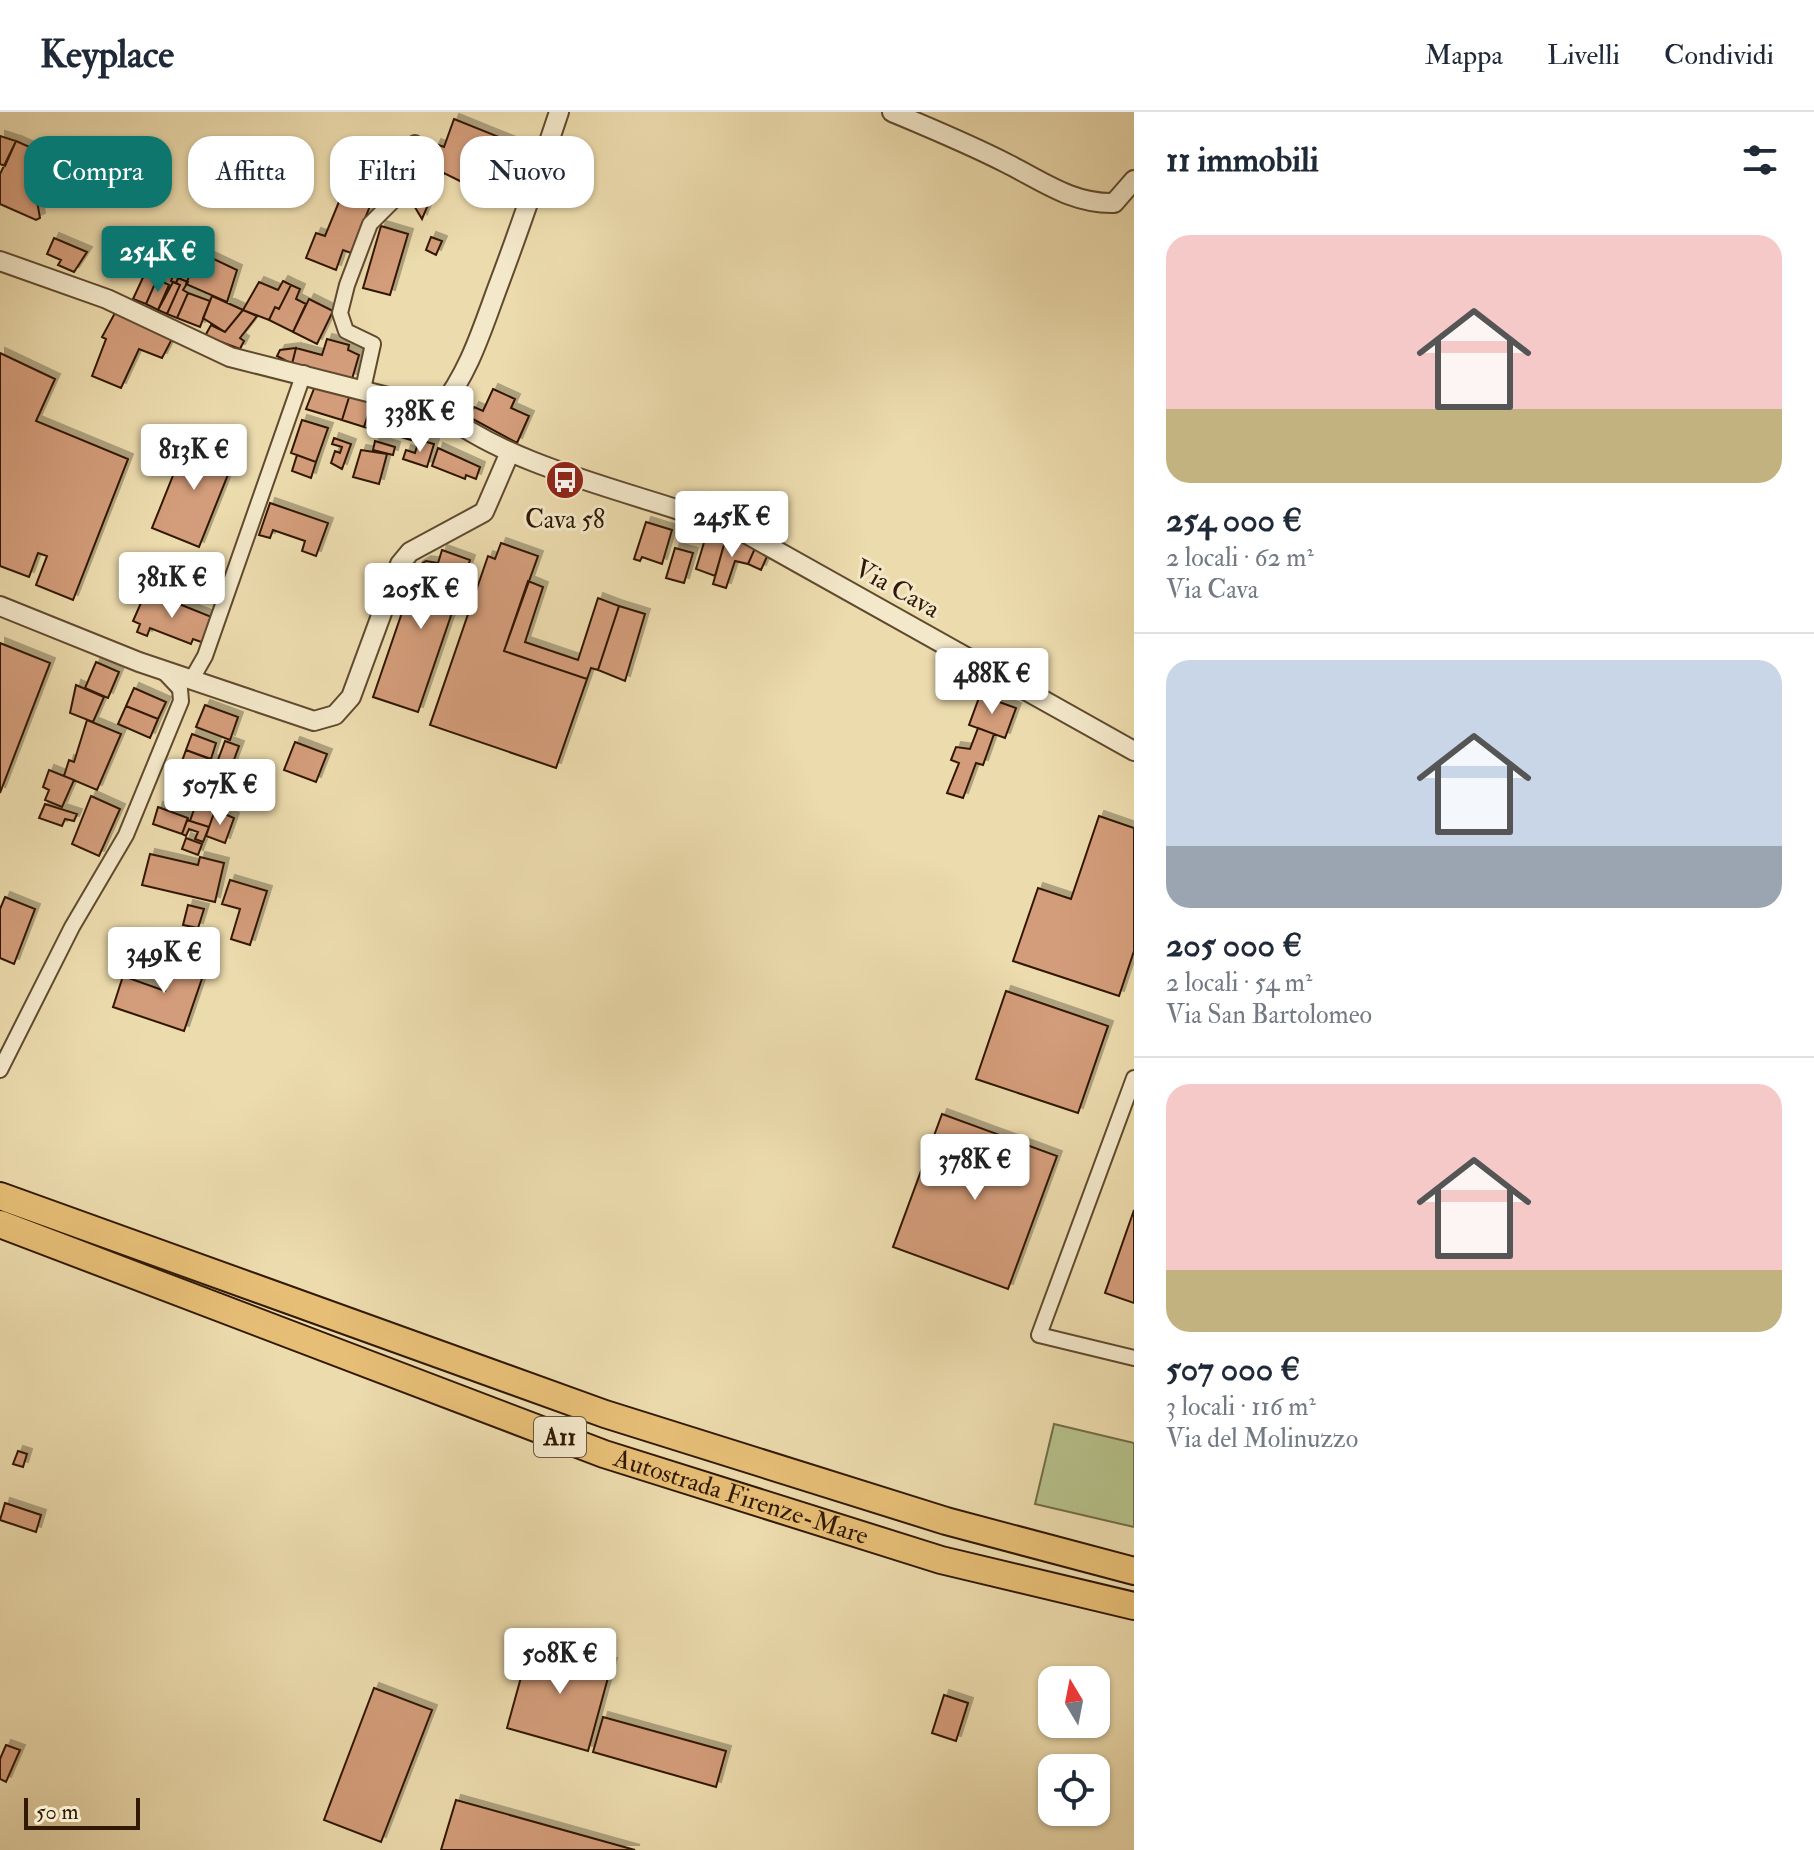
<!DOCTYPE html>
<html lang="it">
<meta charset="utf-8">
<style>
:root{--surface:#fff;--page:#f6f6f7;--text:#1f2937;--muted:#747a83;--line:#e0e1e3;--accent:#0f766e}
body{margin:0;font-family:"IM FELL Double Pica",serif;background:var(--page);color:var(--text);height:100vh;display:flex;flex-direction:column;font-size:30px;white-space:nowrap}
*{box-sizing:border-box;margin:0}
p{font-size:26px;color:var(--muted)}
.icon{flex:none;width:44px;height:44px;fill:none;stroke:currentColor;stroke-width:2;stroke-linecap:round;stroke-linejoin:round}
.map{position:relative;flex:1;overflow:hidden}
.panel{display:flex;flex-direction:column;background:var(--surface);width:680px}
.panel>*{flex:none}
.guide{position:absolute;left:24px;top:24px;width:760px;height:72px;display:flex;gap:16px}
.needle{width:52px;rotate:350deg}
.buttons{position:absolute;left:1038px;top:1554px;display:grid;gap:16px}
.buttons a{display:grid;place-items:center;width:72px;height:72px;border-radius:16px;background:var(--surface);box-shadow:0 2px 6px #0004;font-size:40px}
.scale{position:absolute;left:24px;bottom:20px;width:116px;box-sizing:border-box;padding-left:8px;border:4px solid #311903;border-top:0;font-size:22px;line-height:28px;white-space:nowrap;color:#311903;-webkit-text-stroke:6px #f3e8ca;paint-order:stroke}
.price{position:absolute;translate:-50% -68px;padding:0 18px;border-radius:8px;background:#fff;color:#222;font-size:26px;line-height:52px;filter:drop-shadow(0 2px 4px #0008)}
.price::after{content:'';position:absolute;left:50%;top:48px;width:24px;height:18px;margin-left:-12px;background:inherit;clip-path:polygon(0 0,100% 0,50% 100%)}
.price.active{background:var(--accent);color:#fff}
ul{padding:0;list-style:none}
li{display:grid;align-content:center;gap:16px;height:424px;padding:0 32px}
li+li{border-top:2px solid var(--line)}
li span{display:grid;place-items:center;height:248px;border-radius:24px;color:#555}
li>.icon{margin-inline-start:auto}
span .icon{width:144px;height:144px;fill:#fffc;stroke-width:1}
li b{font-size:34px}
h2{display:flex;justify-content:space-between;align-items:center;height:96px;padding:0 32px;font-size:34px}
.pill{padding:0 28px;border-radius:24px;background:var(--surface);box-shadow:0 2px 6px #0004;font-size:28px;line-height:72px}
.pill.active{background:var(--accent);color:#fff}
header{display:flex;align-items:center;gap:48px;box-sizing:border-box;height:112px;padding:0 40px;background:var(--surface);border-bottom:2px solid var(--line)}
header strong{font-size:38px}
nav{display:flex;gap:44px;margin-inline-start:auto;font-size:28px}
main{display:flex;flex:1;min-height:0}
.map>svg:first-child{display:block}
.green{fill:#b6c18b;stroke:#746d47;stroke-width:2}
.building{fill:#d39c7a;stroke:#311903;stroke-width:2;filter:url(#shadow)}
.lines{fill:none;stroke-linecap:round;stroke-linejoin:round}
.minor-casing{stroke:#604a2e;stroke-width:18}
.tertiary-casing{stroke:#604a2e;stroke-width:22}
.motorway-casing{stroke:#311903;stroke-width:30}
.minor{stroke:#f3e8ca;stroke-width:14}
.tertiary{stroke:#f3e8ca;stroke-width:18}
.motorway{stroke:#e6be76;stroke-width:26}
.labels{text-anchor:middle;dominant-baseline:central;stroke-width:6;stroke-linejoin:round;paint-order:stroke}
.shield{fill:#f3e8ca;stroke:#6b573f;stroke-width:2}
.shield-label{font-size:24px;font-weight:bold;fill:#311903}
.poi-label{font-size:26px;fill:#311903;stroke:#f3e8ca}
.street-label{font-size:26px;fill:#311903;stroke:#f3e8ca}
</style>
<header>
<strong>Keyplace</strong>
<nav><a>Mappa</a><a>Livelli</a><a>Condividi</a></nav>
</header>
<main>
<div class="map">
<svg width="1134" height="1738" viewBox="0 0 1134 1738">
<defs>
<filter id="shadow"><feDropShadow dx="5" dy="-5" stdDeviation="0" flood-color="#0004"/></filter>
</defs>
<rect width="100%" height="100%" fill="#ecdbad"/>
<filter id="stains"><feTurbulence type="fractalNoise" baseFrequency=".0025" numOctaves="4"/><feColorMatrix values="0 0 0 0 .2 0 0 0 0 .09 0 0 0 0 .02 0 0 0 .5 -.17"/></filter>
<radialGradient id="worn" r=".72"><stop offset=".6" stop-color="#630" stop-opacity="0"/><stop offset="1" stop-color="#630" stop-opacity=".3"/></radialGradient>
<path class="green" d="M1054,1312L1134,1331V1415L1035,1392Z"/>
<path class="building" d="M454,7L541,42L535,58L481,34L466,72L442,60L422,107L413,92L436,32L444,35Z
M0,24L16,29L5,54L0,52Z
M16,29L54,46L37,89L40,106L36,108L0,92V62Z
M361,36L389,47L351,141L343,138L336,158L306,146L316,121L325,124Z
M381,114L408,122L390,183L363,176Z
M431,125L442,129L436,143L426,138Z
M54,126L87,140L74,160L58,153L61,148L47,142Z
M199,140L237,158L227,190L186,172Z
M179,149L185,151L176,171L171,169Z
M145,161L157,167L146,192L133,187Z
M178,166L188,170L183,178L188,181L177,206L167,202L180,173L176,171Z
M157,167L169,173L158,198L146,192Z
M283,169L291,173L279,197L275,195L269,208L243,198L259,170L278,178Z
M173,170L180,173L167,202L158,198Z
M291,173L300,177L296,187L306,192L293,220L269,208L275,195L279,197Z
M188,181L210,189L200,215L177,206Z
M212,184L243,198L225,220L203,206Z
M309,187L333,199L317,232L293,220Z
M243,198L257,204L240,226L244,229L240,237L205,224L211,213L225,220Z
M116,199L172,227L162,246L139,237L121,276L92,264L106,227L102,225Z
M327,227L349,233L348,238L359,243L352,267L292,252L296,236L322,243Z
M296,236L292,252L277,244L280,238Z
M0,241L55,267L36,309L128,347L73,488L36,473L47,444L38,441L29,465L0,454Z
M317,269L350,282L342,308L306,297Z
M493,277L515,287L511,296L529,304L517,331L469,305L474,295L483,299Z
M350,282L372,290L364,315L342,308Z
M372,290L391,297L384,320L364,315Z
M393,291L419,299L411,328L384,320Z
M302,308L328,316L316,350L291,341Z
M422,310L432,313L428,323L419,320Z
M188,326L235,345L199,435L152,416Z
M334,326L351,332L342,357L331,351L335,339L340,341L342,335L332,332Z
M419,328L434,332L427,355L403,347L406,338L415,341Z
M375,329L395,335L393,343L373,338Z
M438,336L480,355L476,367L466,363L465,367L432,354Z
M361,338L387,342L379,372L353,365Z
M297,343L316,350L311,366L292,359Z
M270,391L328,411L316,444L302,439L305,429L273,418L270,426L259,423Z
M646,410L672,418L662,452L642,445L640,449L634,447Z
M709,414L727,422L715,464L696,457Z
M727,422L756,434L748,452L735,449L726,476L713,472Z
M501,431L538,444L504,539L587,567L556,656L430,613L488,444L495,447Z
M756,434L769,440L761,458L748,452Z
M675,436L693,441L684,471L666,466Z
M442,438L470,448L418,600L373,585L418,454L426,449L438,451Z
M528,469L543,475L525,530L578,548L598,486L619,494L598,558L591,556L587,567L504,539Z
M152,481L214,506L204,531L193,527L191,532L150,516L147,524L137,520L140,512L133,509L144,484L150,486Z
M619,494L645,502L625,569L598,558Z
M0,531L50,551L0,681Z
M96,550L119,560L108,586L85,576Z
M76,573L104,585L93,610L70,601Z
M134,576L166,590L158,607L126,594Z
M980,583L1016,596L1005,626L969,613Z
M205,593L238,605L230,628L196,615Z
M126,594L158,607L150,626L118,612Z
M87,608L121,622L97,678L64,664L69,648L74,650Z
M978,616L994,622L983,653L976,651L963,686L947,681L959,651L951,648L956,635L970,637Z
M192,622L216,631L211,647L186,638Z
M225,629L239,634L232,653L218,648Z
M295,630L327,642L316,670L284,658Z
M186,638L215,649L207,671L178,660Z
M49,658L74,668L62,695L45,688L49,678L43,675Z
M172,658L203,669L197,686L166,675Z
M209,672L234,681L229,694L204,685Z
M91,684L120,697L99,744L72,732Z
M45,692L77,702L74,709L65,707L62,714L39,706Z
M196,692L215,698L209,715L190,709Z
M158,695L188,706L182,722L153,712Z
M215,698L234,706L225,731L206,724Z
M1099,704L1134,716V839L1119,884L1013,849L1038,776L1071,787Z
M187,708L209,715L203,730L195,727L198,720L189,717L186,724L182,722Z
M186,726L202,732L198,743L182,737Z
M150,742L198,753L200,745L224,751L215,790L142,773Z
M230,768L267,779L250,833L231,827L240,797L222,792Z
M5,785L35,797L14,852L0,846V797Z
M188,793L204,797L198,816L183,813Z
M177,842L207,852L184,919L113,895L123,864L165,879Z
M1006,879L1108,914L1078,1001L976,967Z
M942,1002L1057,1044L1008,1177L893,1135Z
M1134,1098V1191L1105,1181Z
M18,1339L27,1342L23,1355L13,1352Z
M5,1391L41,1403L36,1420L0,1408Z
M531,1529L612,1551L588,1639L507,1616Z
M374,1576L432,1598L381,1730L324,1708Z
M944,1583L968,1591L956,1629L932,1621Z
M603,1605L726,1639L716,1675L593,1640Z
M6,1633L20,1638L6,1670L0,1667V1647Z
M456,1688L635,1738H441Z"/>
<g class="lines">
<g class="minor-casing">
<path id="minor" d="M363,277L373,232L346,219L340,201L347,173L370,112L398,84L415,31
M193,565L205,544L304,261
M0,958L72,815L126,723L181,589L180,577L164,560
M1134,966L1039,1223L1134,1246"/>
</g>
<g class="tertiary-casing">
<path id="tertiary" d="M892,0C930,16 969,32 1006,51C1042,69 1072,92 1114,91L1134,68
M0,149L107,187L230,245L439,298C516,360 651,383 745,421L1134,639
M439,298C470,260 483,214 500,169C521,113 540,57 559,0
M0,494L139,550L314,609L335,603L351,585L400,452L410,440L484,400L510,340"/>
</g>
<g class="motorway-casing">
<g id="motorway">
<path d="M0,1084L605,1302L946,1409L1134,1459"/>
<path id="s1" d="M0,1112L604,1342L941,1448L1134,1494"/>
</g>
</g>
<use href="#minor" class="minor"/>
<use href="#tertiary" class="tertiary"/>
<use href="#motorway" class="motorway"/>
</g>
<defs>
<g id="bus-disc" transform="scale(2)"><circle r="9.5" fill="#8f2418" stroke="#f3e8ca"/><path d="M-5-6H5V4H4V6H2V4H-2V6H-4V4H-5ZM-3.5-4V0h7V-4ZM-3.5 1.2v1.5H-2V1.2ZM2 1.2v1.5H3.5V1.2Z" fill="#fff"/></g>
</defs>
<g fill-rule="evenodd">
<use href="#bus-disc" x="565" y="368"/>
</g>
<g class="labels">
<rect class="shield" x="534" y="1305" width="52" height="40" rx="6"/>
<g class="shield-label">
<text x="560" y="1325">A11</text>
</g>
<g class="poi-label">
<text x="565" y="408">Cava 58</text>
</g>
<g class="street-label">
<text transform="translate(897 477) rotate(29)">Via Cava</text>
<text stroke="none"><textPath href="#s1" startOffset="790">Autostrada Firenze-Mare</textPath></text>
</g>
</g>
<rect width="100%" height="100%" filter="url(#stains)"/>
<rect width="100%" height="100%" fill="url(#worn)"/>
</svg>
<div class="buttons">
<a><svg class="needle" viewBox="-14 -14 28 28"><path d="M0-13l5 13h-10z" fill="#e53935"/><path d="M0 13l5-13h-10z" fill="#747a83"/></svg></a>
<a><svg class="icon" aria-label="locate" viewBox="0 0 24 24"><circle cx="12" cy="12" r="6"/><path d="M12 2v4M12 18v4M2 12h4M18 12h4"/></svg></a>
</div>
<div class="scale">50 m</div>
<b class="price active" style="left:158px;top:182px">254K €</b>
<b class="price" style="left:420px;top:342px">338K €</b>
<b class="price" style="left:194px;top:380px">813K €</b>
<b class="price" style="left:732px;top:447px">245K €</b>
<b class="price" style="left:172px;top:508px">381K €</b>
<b class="price" style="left:421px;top:519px">205K €</b>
<b class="price" style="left:992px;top:604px">488K €</b>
<b class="price" style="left:220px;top:715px">507K €</b>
<b class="price" style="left:164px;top:883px">349K €</b>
<b class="price" style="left:975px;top:1090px">378K €</b>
<b class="price" style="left:560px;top:1584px">508K €</b>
<div class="guide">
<a class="pill active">Compra</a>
<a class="pill">Affitta</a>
<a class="pill">Filtri</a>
<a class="pill">Nuovo</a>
</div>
</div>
<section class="panel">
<h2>11 immobili<svg class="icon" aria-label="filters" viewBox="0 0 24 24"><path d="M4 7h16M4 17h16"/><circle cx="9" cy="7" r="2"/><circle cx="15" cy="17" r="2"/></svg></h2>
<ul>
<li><span style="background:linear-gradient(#f6c9c9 70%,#c2b280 0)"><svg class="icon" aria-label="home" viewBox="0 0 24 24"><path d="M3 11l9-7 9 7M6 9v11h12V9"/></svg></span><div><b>254 000 €</b><p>2 locali · 62 m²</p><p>Via Cava</p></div></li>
<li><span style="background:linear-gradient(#c9d6e8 75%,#9aa5b1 0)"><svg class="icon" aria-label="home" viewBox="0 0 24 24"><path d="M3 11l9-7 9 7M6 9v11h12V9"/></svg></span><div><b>205 000 €</b><p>2 locali · 54 m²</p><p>Via San Bartolomeo</p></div></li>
<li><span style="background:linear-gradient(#f6c9c9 75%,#c2b280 0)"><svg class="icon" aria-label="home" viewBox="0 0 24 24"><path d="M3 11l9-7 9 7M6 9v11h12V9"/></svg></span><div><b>507 000 €</b><p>3 locali · 116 m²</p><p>Via del Molinuzzo</p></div></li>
</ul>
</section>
</main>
